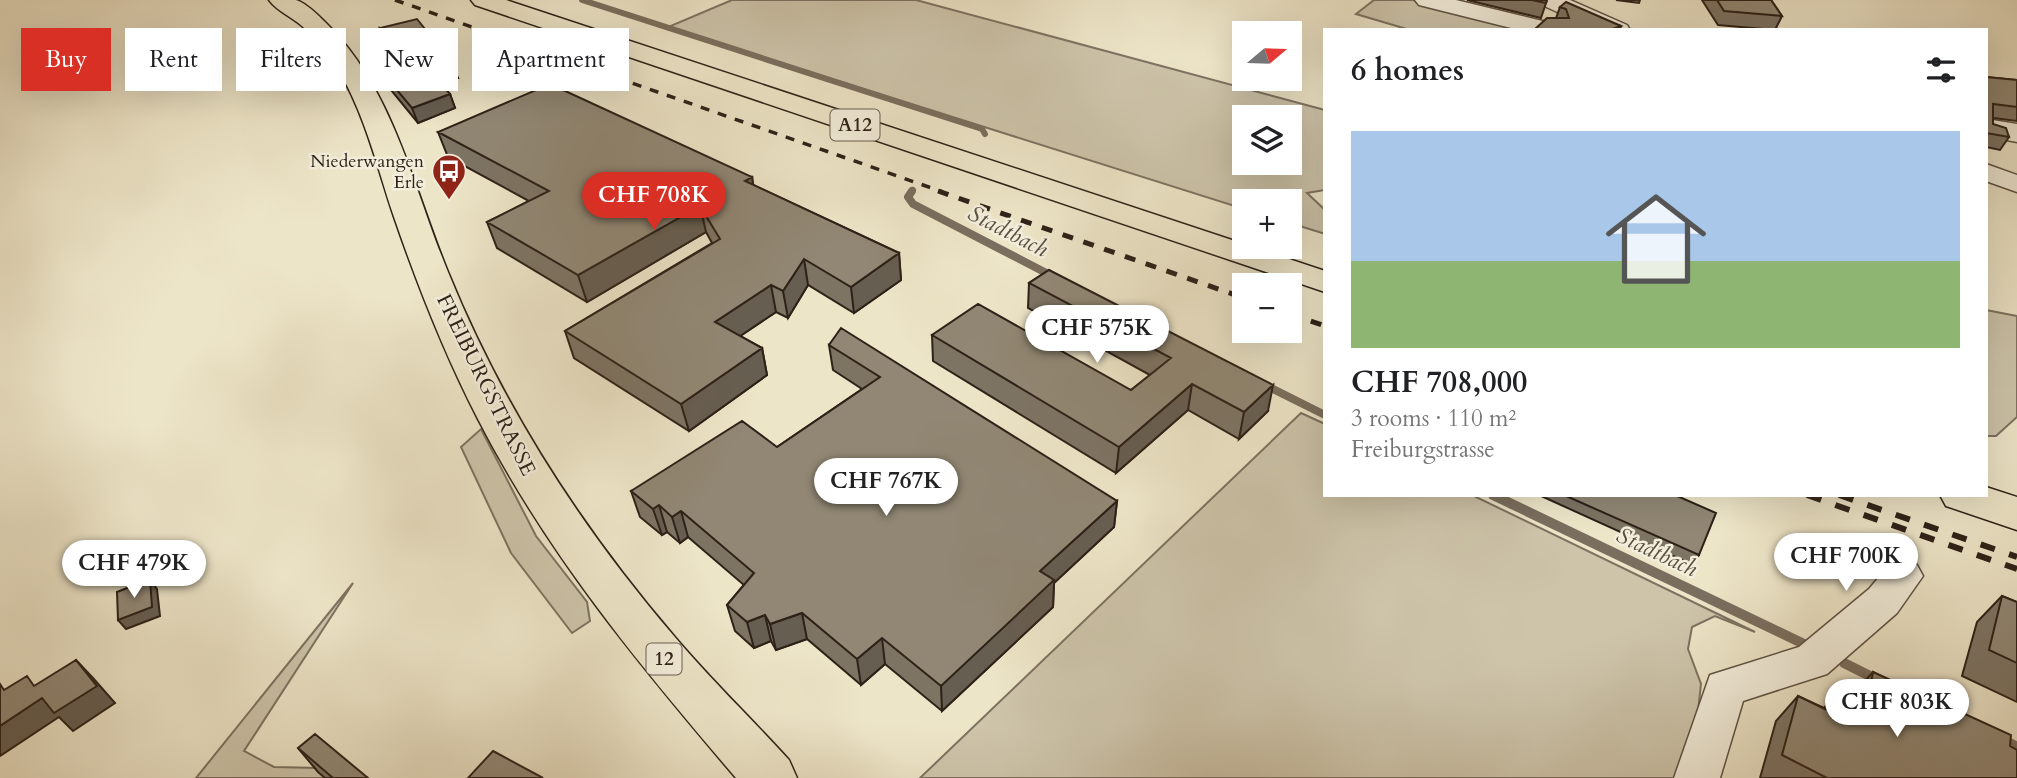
<!DOCTYPE html>
<meta charset="utf-8">
<style>
:root{--surface:#fff;--page:#f6f6f6;--text:#202124;--muted:#757577;--accent:#d93025}
body{margin:0;font-family:Cardo,serif;background:var(--page);color:var(--text);height:100vh;display:flex;flex-direction:column;font-size:26px;white-space:nowrap}
*{box-sizing:border-box;margin:0}
p{font-size:23px;color:var(--muted)}
.icon{flex:none;width:38px;height:38px;fill:none;stroke:currentColor;stroke-width:2;stroke-linecap:round;stroke-linejoin:round}
.map{position:relative;flex:1;overflow:hidden}
.sheet{position:absolute;left:1323px;top:28px;width:665px;height:469px;display:flex;flex-direction:column;background:var(--surface);border-radius:0px;box-shadow:0 7px 28px #0002}
.sheet>*{flex:none}
.hud{position:absolute;left:21px;top:28px;width:665px;height:63px;display:flex;gap:14px}
.needle{width:46px;rotate:71deg}
.buttons{position:absolute;left:1232px;top:21px;display:grid;gap:14px}
.buttons a{display:grid;place-items:center;width:70px;height:70px;border-radius:0px;background:var(--surface);box-shadow:0 7px 28px #0002;font-size:35px}
.price{position:absolute;translate:-50% -60px;padding:0 16px;border-radius:24px;background:#fff;color:#222;font-size:23px;line-height:46px;filter:drop-shadow(0 2px 4px #0008)}
.price::after{content:'';position:absolute;left:50%;top:42px;width:21px;height:16px;margin-left:-10px;background:inherit;clip-path:polygon(0 0,100% 0,50% 100%)}
.price.active{background:var(--accent);color:#fff}
ul{padding:0;list-style:none}
li{display:grid;align-content:center;gap:14px;height:371px;padding:0 28px}
li span{display:grid;place-items:center;height:217px;border-radius:0px;color:#555}
li>.icon{margin-inline-start:auto}
span .icon{width:126px;height:126px;fill:#fffc;stroke-width:1}
li b{font-size:30px}
h2{display:flex;justify-content:space-between;align-items:center;height:84px;padding:0 28px;font-size:30px}
.tag{padding:0 24px;border-radius:0px;background:var(--surface);box-shadow:0 7px 28px #0002;font-size:24px;line-height:63px}
.tag.active{background:var(--accent);color:#fff}
.map>svg:first-child{display:block}
.green{fill:#cdc4aa;stroke:#7e7261;stroke-width:2;fill-rule:evenodd}
.lines{fill:none;stroke-linecap:round;stroke-linejoin:round}
.stream-far2{stroke:#7a6e5e;stroke-width:6}
.stream-far1{stroke:#7a6e5e;stroke-width:8}
.stream{stroke:#7a6e5e;stroke-width:10}
.minor-casing{stroke:#5e5244;stroke-width:3}
.tertiary-casing{stroke:#5e5244;stroke-width:3}
.primary-casing{stroke:#2e2118;stroke-width:3}
.motorway-casing{stroke:#2e2118;stroke-width:3}
.minor{fill:#f3eedb;fill-rule:evenodd}
.tertiary{fill:#f3eedb;fill-rule:evenodd}
.primary{fill:#ede5c8;fill-rule:evenodd}
.motorway{fill:#ede5c8;fill-rule:evenodd}
.rail-far2{stroke:#2e2118;stroke-width:3.5;stroke-dasharray:9 9;stroke-linecap:butt}
.rail-far1{stroke:#2e2118;stroke-width:5;stroke-dasharray:11 11;stroke-linecap:butt}
.rail{stroke:#2e2118;stroke-width:6;stroke-dasharray:15 15;stroke-linecap:butt}
.wall{fill:#7d7464;stroke:#2e2118;stroke-width:2}
.shaded-wall{fill:#665e51;stroke:#2e2118;stroke-width:2}
.building{fill:#918774;stroke:#2e2118;stroke-width:2}
.labels{text-anchor:middle;dominant-baseline:central;stroke-width:5;stroke-linejoin:round;paint-order:stroke}
.far-poi-label{font-size:18px;fill:#2e2118;stroke:#f3eedb;text-anchor:end}
.shield{fill:#f3eedb;stroke:#695e52;stroke-width:2}
.shield-label{font-size:19px;font-weight:bold;fill:#2e2118}
.street-label{font-size:21px;fill:#2e2118;stroke:#f3eedb}
.water-label{font-size:23px;font-style:italic;fill:#5a4e41;stroke:#f3eedb}
</style>
<div class="map">
<svg width="2017" height="778" viewBox="0 0 2017 778">
<rect width="100%" height="100%" fill="#ede5c8"/>
<filter id="stains"><feTurbulence type="fractalNoise" baseFrequency=".00286" numOctaves="4"/><feColorMatrix values="0 0 0 0 .2 0 0 0 0 .09 0 0 0 0 .02 0 0 0 .5 -.17"/></filter>
<radialGradient id="worn" r=".72"><stop offset=".6" stop-color="#630" stop-opacity="0"/><stop offset="1" stop-color="#630" stop-opacity=".3"/></radialGradient>
<path class="green" d="M732,0H916L1325,110V190L1307,193L1325,210V234L1290,223V201H1244V209L668,27ZM1290,117V163H1244V117Z
M1374,0H1413L1536,30H1410L1356,14Z
M1986,310L2017,316V417L1996,436H1986Z
M1301,413L1325,424V495H1472L1755,632L1715,616L1692,627L1688,649L1701,684L1698,711L1676,778H920Z
M481,429L536,536L587,602L590,621L572,633L511,553L461,447Z
M353,583L244,751L274,767L320,768L333,778H196Z"/>
<g class="lines">
<path class="stream-far2" d="M582,0L982,129L985,134
M911,192L913,190"/>
<path class="stream-far1" d="M912,191L908,197L913,204L1054,277
M1263,384L1325,415"/>
<path class="stream" d="M1493,495L1804,644
M1844,663L1880,681
M2000,738L2017,747"/>
<g class="minor-casing">
<path id="minor" d="M1986,164L2017,175V192L1986,181Z
M1903,560L1917,565L1923,576L1897,613L1827,674L1743,701L1720,778H1674L1710,675L1799,647L1869,589L1889,565Z"/>
</g>
<g class="tertiary-casing">
<path id="tertiary" d="M1415,0H1456L1559,25L1562,30H1519L1419,5Z
M1538,0H1570L1627,25L1630,30H1597L1542,5Z
M1986,119L2017,124V142L1986,136Z"/>
</g>
<g class="primary-casing">
<path id="primary" d="M269,0C277,0 288,0 296,0C306,3 318,15 325,22C393,88 413,187 448,272C503,407 579,525 674,636C710,679 751,718 789,760L797,778H736C638,663 548,555 478,419C444,353 417,284 393,214C377,166 365,115 339,71C330,54 316,39 302,26C292,17 277,11 269,0Z"/>
</g>
<g class="motorway-casing">
<path id="motorway" d="M471,0H506L1244,244V247H1253L1325,271V292L475,5Z
M1986,487L2017,497V530L1946,506L1940,495H1986Z"/>
</g>
<use href="#minor" class="minor"/>
<use href="#tertiary" class="tertiary"/>
<use href="#primary" class="primary"/>
<use href="#motorway" class="motorway"/>
<path class="rail-far2" d="M395,0L943,192"/>
<path class="rail-far1" d="M938,191L1244,298
M1290,314L1325,326"/>
<path class="rail" d="M1807,495L2017,569
M1839,495L2017,557"/>
</g>
<path class="wall" d="M1467,0H1547L1541,18Z
M1616,0H1640L1639,3Z
M1702,0H1771L1782,16L1775,30L1718,25Z
M1560,7L1621,26L1620,30H1534L1556,18Z
M380,28L436,48L458,78L440,83L450,94L455,108L418,123L391,90L385,76L407,70L386,41Z
M1986,77L2017,80V121L1993,118V124L2009,137L2000,150L1986,147Z
M438,132L752,177L753,185L899,253L901,280L854,313L808,285L788,318L776,312L740,336L762,348L767,375L689,431L574,358L565,331L712,243L706,232L587,302L497,248L487,222L529,201L448,157Z
M1049,270L1268,411L1239,439L1188,410L1116,473L933,361L932,335L1131,390L1150,375L1028,308L1029,283Z
M829,345L1117,501L1114,527L1054,583L1053,607L942,711L885,664L861,685L807,639L776,650L771,641L754,648L735,631L727,605L744,585L688,537L680,543L667,532L662,535L640,517L631,491L777,447L862,389L833,370Z
M1539,495H1675L1699,555L1693,565Z
M2002,596L2017,602V702L1962,676L1977,622Z
M1873,672L2010,746L2017,778H1760L1776,721L1798,696L1824,708L1832,699L1848,707L1850,698Z
M298,748L368,778H325L318,772Z"/>
<path class="shaded-wall" d="M433,39L438,53L428,41Z
M453,64L458,78L435,84L429,71Z
M450,94L455,108L418,123L412,108Z
M752,177L756,203L745,181Z
M700,206L706,232L587,302L578,275Z
M899,253L901,280L854,313L851,287Z
M804,259L808,285L788,318L783,291Z
M771,285L776,312L721,349L715,322Z
M762,348L767,375L689,431L681,404Z
M1192,384L1188,410L1116,473L1119,447Z
M1273,385L1268,411L1239,439L1244,412Z
M1117,501L1114,527L1054,583L1053,607L942,711L941,686L1040,571Z
M659,505L667,532L662,535L653,509Z
M681,511L688,537L680,543L672,517Z
M150,579L157,589L160,616L126,629L118,620Z
M802,613L807,639L776,650L770,624Z
M765,615L771,641L754,648L747,622Z
M882,638L885,664L861,685L857,659Z
M76,660L93,678L115,703L73,731L59,717L0,756V726L42,698Z"/>
<path class="building" d="M1532,0H1547L1546,3Z
M1717,0H1771L1782,16L1724,11Z
M1566,2L1621,26L1610,30H1534L1547,18H1569L1566,9L1560,7Z
M417,19L433,39L428,41L453,64L429,71L450,94L412,108L385,76L411,69L380,28Z
M1986,77L2017,80V107L1993,104V124L2006,128L2009,137L1986,133Z
M550,84L752,177L745,181L899,253L851,287L804,259L783,291L771,285L715,322L762,348L681,404L565,331L720,239L700,206L578,275L487,222L549,191L438,132Z
M1049,270L1273,385L1244,412L1192,384L1119,447L932,335L978,304L1131,390L1171,358L1029,283Z
M841,328L1117,501L1040,571L1054,580L941,686L882,638L857,659L802,613L770,624L765,615L747,622L727,605L754,573L681,511L672,517L659,505L653,509L631,491L742,421L777,447L880,377L829,345Z
M1564,495H1675L1716,513L1699,555Z
M150,579L152,607L118,620L117,592Z
M2002,596L2017,602V663L1989,650Z
M76,660L97,686L54,713L42,698L0,726V684L4,690L27,676L34,686Z
M1873,672L2011,735L2010,746L2017,750V778H1827L1782,755L1798,696L1829,711L1832,699L1865,715Z
M315,734L368,778H333L298,748Z
M493,751L543,778H468Z"/>
<defs>
<g id="bus-pin" transform="scale(1.75)"><path d="M0 17L-7.5 6A9.5 9.5 0 1 1 7.5 6Z" fill="#8f2418" stroke="#f3eedb"/><path d="M-5-6H5V4H4V6H2V4H-2V6H-4V4H-5ZM-3.5-4V0h7V-4ZM-3.5 1.2v1.5H-2V1.2ZM2 1.2v1.5H3.5V1.2Z" fill="#fff"/></g>
</defs>
<g fill-rule="evenodd">
<use href="#bus-pin" x="449" y="171"/>
</g>
<g class="labels">
<g class="far-poi-label">
<text x="424" y="161">Niederwangen<tspan x="424" dy="21">Erle</tspan></text>
</g>
<g class="shield">
<rect x="830.5" y="109.5" width="49" height="31" rx="5"/>
<rect x="646.5" y="643.5" width="35" height="31" rx="5"/>
</g>
<g class="shield-label">
<text x="855" y="125">A12</text>
<text x="664" y="659">12</text>
</g>
<g class="street-label">
<text transform="translate(486 385) rotate(64)">FREIBURGSTRASSE</text>
</g>
<g class="water-label">
<text transform="translate(1008 231) rotate(27)">Stadtbach</text>
<text transform="translate(1657 552) rotate(25)">Stadtbach</text>
</g>
</g>
<rect width="100%" height="100%" filter="url(#stains)"/>
<rect width="100%" height="100%" fill="url(#worn)"/>
</svg>
<div class="buttons">
<a><svg class="needle" viewBox="-14 -14 28 28"><path d="M0-13l5 13h-10z" fill="#e53935"/><path d="M0 13l5-13h-10z" fill="#757577"/></svg></a>
<a><svg class="icon" aria-label="layers" viewBox="0 0 24 24"><path d="M12 4l9 5-9 5-9-5zM3 14l9 5 9-5"/></svg></a>
<a>+</a>
<a>−</a>
</div>
<b class="price active" style="left:654px;top:232px">CHF 708K</b>
<b class="price" style="left:1097px;top:365px">CHF 575K</b>
<b class="price" style="left:886px;top:518px">CHF 767K</b>
<b class="price" style="left:1846px;top:593px">CHF 700K</b>
<b class="price" style="left:134px;top:600px">CHF 479K</b>
<b class="price" style="left:1897px;top:739px">CHF 803K</b>
<div class="hud">
<a class="tag active">Buy</a>
<a class="tag">Rent</a>
<a class="tag">Filters</a>
<a class="tag">New</a>
<a class="tag">Apartment</a>
</div>
<section class="sheet">
<h2>6 homes<svg class="icon" aria-label="filters" viewBox="0 0 24 24"><path d="M4 7h16M4 17h16"/><circle cx="9" cy="7" r="2"/><circle cx="15" cy="17" r="2"/></svg></h2>
<ul>
<li><span style="background:linear-gradient(#a9c7e8 60%,#8fb573 0)"><svg class="icon" aria-label="home" viewBox="0 0 24 24"><path d="M3 11l9-7 9 7M6 9v11h12V9"/></svg></span><div><b>CHF 708,000</b><p>3 rooms · 110 m²</p><p>Freiburgstrasse</p></div></li>
</ul>
</section>
</div>
